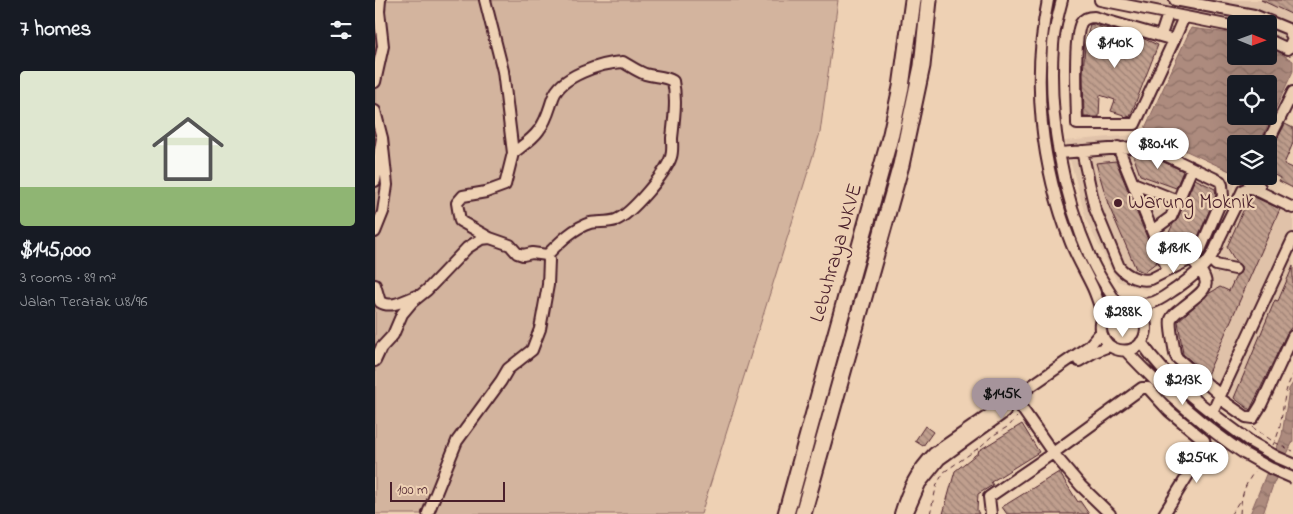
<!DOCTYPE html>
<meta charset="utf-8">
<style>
:root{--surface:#171b24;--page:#20242c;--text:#f1f3f6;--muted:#9ea1a6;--accent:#a6949b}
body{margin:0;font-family:"Indie Flower",sans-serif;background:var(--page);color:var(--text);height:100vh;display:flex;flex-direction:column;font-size:19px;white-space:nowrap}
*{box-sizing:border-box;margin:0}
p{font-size:16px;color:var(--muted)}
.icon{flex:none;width:28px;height:28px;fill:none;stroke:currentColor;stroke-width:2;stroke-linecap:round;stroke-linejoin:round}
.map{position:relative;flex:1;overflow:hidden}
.panel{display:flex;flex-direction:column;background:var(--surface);width:375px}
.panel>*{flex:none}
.needle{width:32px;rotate:91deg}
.fabs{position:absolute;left:852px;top:15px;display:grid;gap:10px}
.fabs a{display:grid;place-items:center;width:50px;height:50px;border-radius:5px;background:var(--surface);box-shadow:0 5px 20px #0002;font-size:25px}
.scale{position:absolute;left:15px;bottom:12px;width:115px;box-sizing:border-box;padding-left:5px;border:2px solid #4a1f2b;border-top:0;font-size:14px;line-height:18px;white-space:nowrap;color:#4a1f2b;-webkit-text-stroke:4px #eed1b4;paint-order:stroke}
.price{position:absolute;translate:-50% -42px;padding:0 11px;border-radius:18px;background:#fff;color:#222;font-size:16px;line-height:32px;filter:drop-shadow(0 1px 2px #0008)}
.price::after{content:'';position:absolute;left:50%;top:30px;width:15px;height:11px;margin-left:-8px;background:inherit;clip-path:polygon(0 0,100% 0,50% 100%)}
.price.active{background:var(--accent);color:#111}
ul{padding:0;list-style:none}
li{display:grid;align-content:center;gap:10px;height:265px;padding:0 20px}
li span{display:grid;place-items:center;height:155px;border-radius:5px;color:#555}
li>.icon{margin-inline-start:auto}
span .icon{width:90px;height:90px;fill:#fffc;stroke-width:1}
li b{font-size:21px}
h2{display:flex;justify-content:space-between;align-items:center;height:60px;padding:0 20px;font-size:21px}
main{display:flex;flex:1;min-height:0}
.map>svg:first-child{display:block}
.built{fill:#e0c2a9}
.green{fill:#d3b49e;stroke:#8e6a64}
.water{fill:url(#water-waves);stroke:#85605d;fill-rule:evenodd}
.building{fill:url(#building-back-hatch);stroke:#4a1f2b}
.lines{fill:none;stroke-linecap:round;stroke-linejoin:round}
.minor-casing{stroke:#4a1f2b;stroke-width:14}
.highway-casing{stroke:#4a1f2b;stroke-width:19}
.path{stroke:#4a1f2b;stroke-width:1;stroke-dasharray:5 4;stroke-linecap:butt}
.minor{stroke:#eed1b4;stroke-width:10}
.highway{stroke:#eed1b4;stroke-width:15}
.minor-bridge-casing{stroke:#4a1f2b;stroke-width:14;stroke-linecap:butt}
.minor-bridge{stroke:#eed1b4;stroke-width:10}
.poi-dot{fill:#4a1f2b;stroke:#eed1b4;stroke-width:2}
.labels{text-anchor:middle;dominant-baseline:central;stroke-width:4.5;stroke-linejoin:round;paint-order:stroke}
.poi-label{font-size:21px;fill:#4a1f2b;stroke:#eed1b4;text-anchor:start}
.street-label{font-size:21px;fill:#4a1f2b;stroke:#eed1b4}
</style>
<main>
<section class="panel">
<h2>7 homes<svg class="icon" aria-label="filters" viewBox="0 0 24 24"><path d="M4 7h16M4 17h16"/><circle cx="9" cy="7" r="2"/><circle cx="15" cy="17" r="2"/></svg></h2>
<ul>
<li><span style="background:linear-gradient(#dfe7d0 75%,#8fb573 0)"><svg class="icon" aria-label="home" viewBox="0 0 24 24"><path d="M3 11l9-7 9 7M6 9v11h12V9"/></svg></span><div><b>$145,000</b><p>3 rooms · 89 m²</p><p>Jalan Teratak U8/96</p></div></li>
</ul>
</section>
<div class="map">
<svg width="918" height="514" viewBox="0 0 918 514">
<defs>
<pattern id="water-waves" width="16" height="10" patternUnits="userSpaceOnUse" patternTransform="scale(1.25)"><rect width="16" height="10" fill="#ad8b7e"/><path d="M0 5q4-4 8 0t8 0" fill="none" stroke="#8f7167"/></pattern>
<pattern id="building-back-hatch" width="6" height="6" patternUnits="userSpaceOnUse" patternTransform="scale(1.25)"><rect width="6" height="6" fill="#c09f8e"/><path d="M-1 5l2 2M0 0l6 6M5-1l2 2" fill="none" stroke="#9e8174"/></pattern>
</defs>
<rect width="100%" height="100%" fill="#eed1b4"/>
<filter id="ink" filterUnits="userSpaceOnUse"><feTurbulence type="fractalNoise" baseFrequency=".02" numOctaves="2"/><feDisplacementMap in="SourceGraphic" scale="10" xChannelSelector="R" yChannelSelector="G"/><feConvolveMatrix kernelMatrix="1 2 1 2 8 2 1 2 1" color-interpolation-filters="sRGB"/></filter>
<g filter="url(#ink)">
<path class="built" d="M742,0H918V47L894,35V24H868Z
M758,135L861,183L825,262L771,290L742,281L712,222L690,141Z
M874,190L918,209V331L884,405L872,416L802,360L798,320L830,291Z"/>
<path class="green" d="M0,0H463L445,133L326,514H0Z"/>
<path class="water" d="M816,28L861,34V56H894V46L918,61V71L884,144H861V174L777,135L770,128ZM861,84H894V116H861Z
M918,383V441L898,485L888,514H875L907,435L914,389Z"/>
<path class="building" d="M886,0H918V15Z
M715,24L767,38L783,45L755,117L736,111L740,100L725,95L724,117H709L708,74L710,45Z
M910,124L918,128V143L909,164L918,168V188L904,181L905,178L894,172V152L898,147Z
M771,154L808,171L801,188L765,175L758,155Z
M741,161L782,262L769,272L761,269L733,204L721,163Z
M820,179L840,189L841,195L819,246L800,258L795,257L789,243L798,224L802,220Z
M875,195L905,209L832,375L808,354L803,321L833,294L845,287L854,291L861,276L865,273L866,266L861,262L852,247Z
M918,266V325L912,333L875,410L859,398L900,300L903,301Z
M647,424L664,452L616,482L618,485L603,494L602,510L604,514H568L580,471L604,452L603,451Z
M550,426L558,432L548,446L540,441Z
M684,472L703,502L705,501L714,514H632L627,507Z"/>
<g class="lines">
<g class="minor-casing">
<path id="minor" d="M673,0C656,81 666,166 696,243C702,258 711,273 718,288C722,297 725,307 728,316
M687,0C683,15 679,30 678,45C673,117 687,193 716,259C723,275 733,290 743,305
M725,0L861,27
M800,0L879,15L913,29L918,38L913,49L894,40
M719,17L799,40L760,124H702C702,103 698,39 706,23C709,18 714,17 719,17Z
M786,35L793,14
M799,40L809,17
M0,82L8,46L4,11L5,0
M0,111L7,138L0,181
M892,144L918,92
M743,147L793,270
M138,153C147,146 158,139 164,130C172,120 174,109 178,98C185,76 226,63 248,62C255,66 262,71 270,74C280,77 289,76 298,81C302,100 299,119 297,138C297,144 298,151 296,157C291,173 256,214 241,220C232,223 223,221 215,223C198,228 184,243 172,255
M685,153L771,146L845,181L847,185L848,196L825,250L810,262L776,279C764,282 752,276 744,267L720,209L707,151
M874,176V182L885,187
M758,183L803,201
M777,231L796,217L817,168
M0,232L8,212L12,185L7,138
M816,258C840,287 833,287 807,308C803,311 798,314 796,319C794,326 799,345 800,354L802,358L845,395
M835,259L841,265L860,269
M0,285L5,302C16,309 30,300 41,296
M750,304C783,312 774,356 744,350C726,346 720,324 732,311C743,300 762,306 776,303C785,301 794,293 802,288C813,280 824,272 833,261C839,254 842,245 845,237C853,221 861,205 868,190L875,187L918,208
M766,342C795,384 836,413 876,442
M751,351C788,390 826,425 870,454
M0,361L6,348L18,335L27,314L37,302L52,290L92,248L106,239L115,238
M704,361L719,352L734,346
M639,397L678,453L706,486L735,514
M844,398L871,417L878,418L886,405L918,336
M837,413L918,239
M53,513L82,441L126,381L133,369L157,350L165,329L173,285L174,260L172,255L157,253L148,255L142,253L135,245L115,238L85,221L82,203L88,196L111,192L130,185L138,153L128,71L110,0
M525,514C532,490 541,471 559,453L714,346L726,332
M532,514L545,484L565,459L630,412
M616,514L614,497L678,453L767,388H773L794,411L829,440L830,444L829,449L789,514"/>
</g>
<g class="highway-casing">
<path id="highway" d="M411,514L516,134L526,87L538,0
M428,514L526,165L547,66L554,0"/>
</g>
<path class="path" d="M877,427L899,442L918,451
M898,445C911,422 904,398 918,375
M555,514L562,484L569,472L605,447L617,436L634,426L642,417
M856,514L865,500
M865,514C866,497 869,485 880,471"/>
<use href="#minor" class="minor"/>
<use href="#highway" class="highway"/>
<g class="minor-bridge-casing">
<path id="minor-bridge" d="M876,442L902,457L918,464
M870,454L895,468L918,478"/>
</g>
<use href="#minor-bridge" class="minor-bridge"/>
</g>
</g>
<circle class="poi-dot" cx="743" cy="203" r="5"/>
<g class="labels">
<g class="poi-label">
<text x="753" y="203">Warung Moknik</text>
</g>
<g class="street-label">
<text transform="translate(462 253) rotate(-74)">Lebuhraya NKVE</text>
</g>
</g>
</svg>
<div class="fabs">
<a><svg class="needle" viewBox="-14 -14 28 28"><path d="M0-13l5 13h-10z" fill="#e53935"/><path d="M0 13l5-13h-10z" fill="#9ea1a6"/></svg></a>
<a><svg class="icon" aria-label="locate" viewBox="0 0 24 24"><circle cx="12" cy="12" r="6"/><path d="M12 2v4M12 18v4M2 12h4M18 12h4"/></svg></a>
<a><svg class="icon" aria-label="layers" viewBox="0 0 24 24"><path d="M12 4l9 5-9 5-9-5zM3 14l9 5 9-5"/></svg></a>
</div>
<div class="scale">100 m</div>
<b class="price" style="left:740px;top:69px">$140K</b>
<b class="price" style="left:783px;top:170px">$80.4K</b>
<b class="price" style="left:799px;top:274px">$181K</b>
<b class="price" style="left:748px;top:338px">$288K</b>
<b class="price" style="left:808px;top:406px">$213K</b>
<b class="price active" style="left:627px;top:420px">$145K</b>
<b class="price" style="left:822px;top:484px">$254K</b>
</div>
</main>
